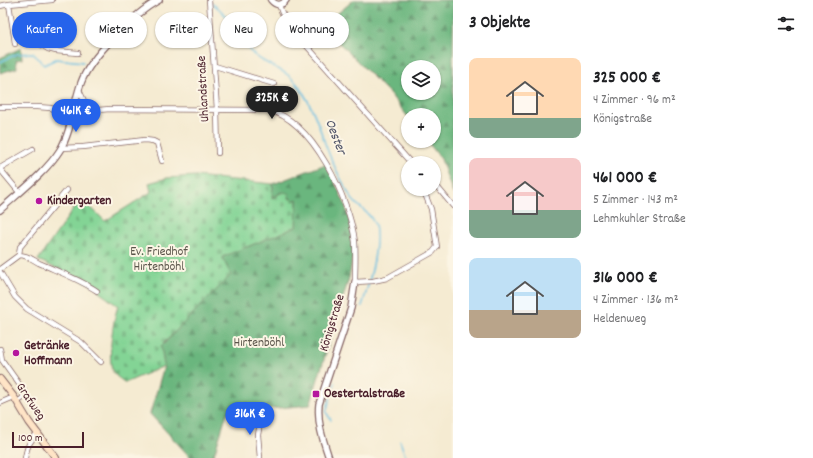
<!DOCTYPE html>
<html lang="de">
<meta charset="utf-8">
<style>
:root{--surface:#fff;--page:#f2f2f2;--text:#202124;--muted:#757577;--accent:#2563eb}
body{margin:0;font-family:Dekko,sans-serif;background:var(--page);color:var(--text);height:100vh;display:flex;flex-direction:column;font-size:15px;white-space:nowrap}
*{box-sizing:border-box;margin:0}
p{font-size:13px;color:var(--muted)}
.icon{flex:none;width:22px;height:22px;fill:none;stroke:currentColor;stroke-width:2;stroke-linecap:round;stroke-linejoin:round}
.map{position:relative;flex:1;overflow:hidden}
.side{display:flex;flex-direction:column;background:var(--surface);width:360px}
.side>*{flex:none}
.hud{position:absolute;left:12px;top:12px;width:380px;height:36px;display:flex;gap:8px}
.buttons{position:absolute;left:401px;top:60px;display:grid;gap:8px}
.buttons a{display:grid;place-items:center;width:40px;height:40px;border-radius:50%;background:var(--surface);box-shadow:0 1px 3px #0004;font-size:20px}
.scale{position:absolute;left:12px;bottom:10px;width:72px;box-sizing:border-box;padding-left:4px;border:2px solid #4a1f2b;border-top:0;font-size:11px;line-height:14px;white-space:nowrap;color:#4a1f2b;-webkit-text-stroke:3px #fcf5e5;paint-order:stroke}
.price{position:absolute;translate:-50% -34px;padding:0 9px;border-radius:14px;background:var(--accent);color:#fff;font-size:13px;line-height:26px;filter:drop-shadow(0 1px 2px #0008)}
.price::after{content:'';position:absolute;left:50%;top:24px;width:12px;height:9px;margin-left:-6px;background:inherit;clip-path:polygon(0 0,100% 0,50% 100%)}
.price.active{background:#222;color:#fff}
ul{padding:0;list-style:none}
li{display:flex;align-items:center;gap:12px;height:100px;padding:0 16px}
li span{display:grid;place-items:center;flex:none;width:112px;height:80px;border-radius:8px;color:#555}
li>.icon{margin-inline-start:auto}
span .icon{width:48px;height:48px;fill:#fffc;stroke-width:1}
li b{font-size:17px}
h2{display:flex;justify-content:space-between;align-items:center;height:48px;padding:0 16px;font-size:17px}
.tag{padding:0 14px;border-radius:18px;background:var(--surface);box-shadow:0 1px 3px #0004;font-size:14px;line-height:36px}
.tag.active{background:var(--accent);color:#fff}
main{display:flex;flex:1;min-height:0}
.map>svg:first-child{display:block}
.forest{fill:url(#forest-firs);stroke:#5a6a54;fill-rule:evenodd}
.cemetery{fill:url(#cemetery-stones);stroke:#667a60}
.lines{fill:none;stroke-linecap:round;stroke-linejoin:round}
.stream{stroke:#65bfe3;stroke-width:1.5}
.minor-casing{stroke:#866665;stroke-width:6}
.tertiary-casing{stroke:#866665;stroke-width:8}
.secondary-casing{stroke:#866665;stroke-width:8}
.minor{stroke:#fff;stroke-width:4.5}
.tertiary{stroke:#fff;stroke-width:5.5}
.secondary{stroke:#ffe4c6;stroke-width:6}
.poi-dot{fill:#b5179e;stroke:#fcf5e5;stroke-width:1.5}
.labels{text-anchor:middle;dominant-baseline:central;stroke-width:4;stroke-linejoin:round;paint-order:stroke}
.street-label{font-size:13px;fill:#4a1f2b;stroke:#fcf5e5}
.poi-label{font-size:13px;font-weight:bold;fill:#4a1f2b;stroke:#fcf5e5;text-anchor:start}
.park-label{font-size:13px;fill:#5b554b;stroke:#fcf5e5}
.water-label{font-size:14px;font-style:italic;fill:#53576b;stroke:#fcf5e5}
</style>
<main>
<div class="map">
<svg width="453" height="458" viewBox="0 0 453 458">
<defs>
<pattern id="forest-firs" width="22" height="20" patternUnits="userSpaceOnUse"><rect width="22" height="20" fill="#6ab67e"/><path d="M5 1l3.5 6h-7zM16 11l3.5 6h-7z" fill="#599367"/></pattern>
<pattern id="cemetery-stones" width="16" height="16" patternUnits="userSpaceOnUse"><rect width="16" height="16" fill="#83d495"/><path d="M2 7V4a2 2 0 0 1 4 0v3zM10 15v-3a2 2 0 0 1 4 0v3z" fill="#73b681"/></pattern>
</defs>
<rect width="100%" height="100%" fill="#fcf5e5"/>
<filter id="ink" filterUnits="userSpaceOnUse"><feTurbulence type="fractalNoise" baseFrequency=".025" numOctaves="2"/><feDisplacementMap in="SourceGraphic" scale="8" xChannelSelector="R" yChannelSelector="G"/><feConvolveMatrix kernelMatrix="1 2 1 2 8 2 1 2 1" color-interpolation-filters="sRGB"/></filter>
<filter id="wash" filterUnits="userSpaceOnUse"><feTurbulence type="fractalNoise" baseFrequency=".012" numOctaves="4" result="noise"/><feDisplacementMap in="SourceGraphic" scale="16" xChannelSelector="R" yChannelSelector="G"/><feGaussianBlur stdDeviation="0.9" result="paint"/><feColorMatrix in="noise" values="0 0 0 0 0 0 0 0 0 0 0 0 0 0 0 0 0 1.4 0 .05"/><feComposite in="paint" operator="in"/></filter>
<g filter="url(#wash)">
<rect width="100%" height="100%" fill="#f5ebd2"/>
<path class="forest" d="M354,0H453V194L441,159L427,141H434V115H408V117L390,94L322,26ZM408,67H434V93H408Z
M21,48L22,59L16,60L17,68L0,73V58Z
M326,164L345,204L355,242L349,278L310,405L227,413L213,458H191L150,414L164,366L161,347L190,316L222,257L296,227L297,199L294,201L282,192L272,198L273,184Z"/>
<path class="cemetery" d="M195,176L273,184L272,198C278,196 282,189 289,194V198L294,201L297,199L296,227L222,257L231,275L161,346L164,366L125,383C122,380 115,376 113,372C107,359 113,320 118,306L99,292L101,289L38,260L81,198L105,221L151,192L149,183L167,178Z"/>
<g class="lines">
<path class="stream" d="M213,4C231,16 236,36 250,51C261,63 276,66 288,75C293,79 299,86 302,91C314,109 319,127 326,146C332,163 341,180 350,196C356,207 371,212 375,225C380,247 369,284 362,306
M0,62L17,54L33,53L44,65L56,59L83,62
M331,420L326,412L335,383
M400,441L406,458"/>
</g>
</g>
<g filter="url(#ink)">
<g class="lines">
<g class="minor-casing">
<path id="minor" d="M209,0L217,109L218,153
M9,4L14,36L34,40L48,49L56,51L78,53
M279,5L282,13L305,44L411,163
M0,6L9,4L52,0
M14,36L15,44
M215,66L274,84
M79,90L85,103L95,110
M0,107H37L51,108L63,113L110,109L268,110C313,120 350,200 355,242C356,255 355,269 355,282L373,281L387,278L433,252L437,247L431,209L423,189
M61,148L83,147L145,140L153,141L157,143L162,161
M0,168L33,149
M0,169L19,192
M434,183L453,206
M19,255L20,247L67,190
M0,269L19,255C27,255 32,259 39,263C59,272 79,279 97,291
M0,272L15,297L27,309L81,342L101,362
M0,349L2,360L24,391L23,398L17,402
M0,403L14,397
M25,458C27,447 29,441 38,433
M260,458L258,435L261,417"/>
</g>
<g class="tertiary-casing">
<path id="tertiary" d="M271,0C276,6 282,6 286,0
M0,210C19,193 47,171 60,150C72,130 73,105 81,83C90,57 135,13 159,0
M329,458C323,440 317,423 319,404L351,308L355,282"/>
</g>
<g class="secondary-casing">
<path id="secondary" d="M0,379L14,397L29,422L56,458"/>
</g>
<use href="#minor" class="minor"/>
<use href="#tertiary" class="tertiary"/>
<use href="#secondary" class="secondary"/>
</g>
</g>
<g class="poi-dot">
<circle cx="39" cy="201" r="4"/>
<circle cx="16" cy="353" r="4"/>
<rect x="312" y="390" width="8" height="8" rx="2"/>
</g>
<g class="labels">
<g class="street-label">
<text transform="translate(204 89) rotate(-93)">Uhlandstraße</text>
<text transform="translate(333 323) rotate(-73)">Königstraße</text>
<text transform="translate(30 402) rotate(56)">Grafweg</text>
</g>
<g class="poi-label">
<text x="47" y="201">Kindergarten</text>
<text x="24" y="346">Getränke<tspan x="24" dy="15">Hoffmann</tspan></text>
<text x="324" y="394">Oestertalstraße</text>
</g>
<g class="park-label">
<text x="159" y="252">Ev. Friedhof<tspan x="159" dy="15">Hirtenböhl</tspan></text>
<text x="259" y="343">Hirtenböhl</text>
</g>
<g class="water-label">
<text transform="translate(335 137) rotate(69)">Oester</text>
</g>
</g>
</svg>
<div class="buttons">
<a><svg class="icon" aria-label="layers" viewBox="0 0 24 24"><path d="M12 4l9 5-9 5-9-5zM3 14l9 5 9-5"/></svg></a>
<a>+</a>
<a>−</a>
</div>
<div class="scale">100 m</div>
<b class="price active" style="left:272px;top:120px">325K €</b>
<b class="price" style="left:76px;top:133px">461K €</b>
<b class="price" style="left:250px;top:436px">316K €</b>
<div class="hud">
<a class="tag active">Kaufen</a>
<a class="tag">Mieten</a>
<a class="tag">Filter</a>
<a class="tag">Neu</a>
<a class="tag">Wohnung</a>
</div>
</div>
<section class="side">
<h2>3 Objekte<svg class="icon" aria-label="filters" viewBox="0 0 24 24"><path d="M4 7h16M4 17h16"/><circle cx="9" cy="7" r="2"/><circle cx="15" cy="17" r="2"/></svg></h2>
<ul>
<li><span style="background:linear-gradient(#ffd9b3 75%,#7fa58c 0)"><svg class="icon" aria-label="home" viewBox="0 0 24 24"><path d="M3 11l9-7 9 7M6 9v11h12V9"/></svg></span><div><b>325 000 €</b><p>4 Zimmer · 96 m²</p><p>Königstraße</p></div></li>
<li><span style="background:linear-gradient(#f6c9c9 65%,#7fa58c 0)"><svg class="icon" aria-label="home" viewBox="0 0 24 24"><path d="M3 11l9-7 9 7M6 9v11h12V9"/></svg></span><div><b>461 000 €</b><p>5 Zimmer · 143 m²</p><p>Lehmkuhler Straße</p></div></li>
<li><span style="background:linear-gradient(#bfe0f5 65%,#b9a48a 0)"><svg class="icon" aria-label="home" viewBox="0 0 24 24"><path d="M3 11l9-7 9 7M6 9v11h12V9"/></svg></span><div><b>316 000 €</b><p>4 Zimmer · 136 m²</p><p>Heldenweg</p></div></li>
</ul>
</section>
</main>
